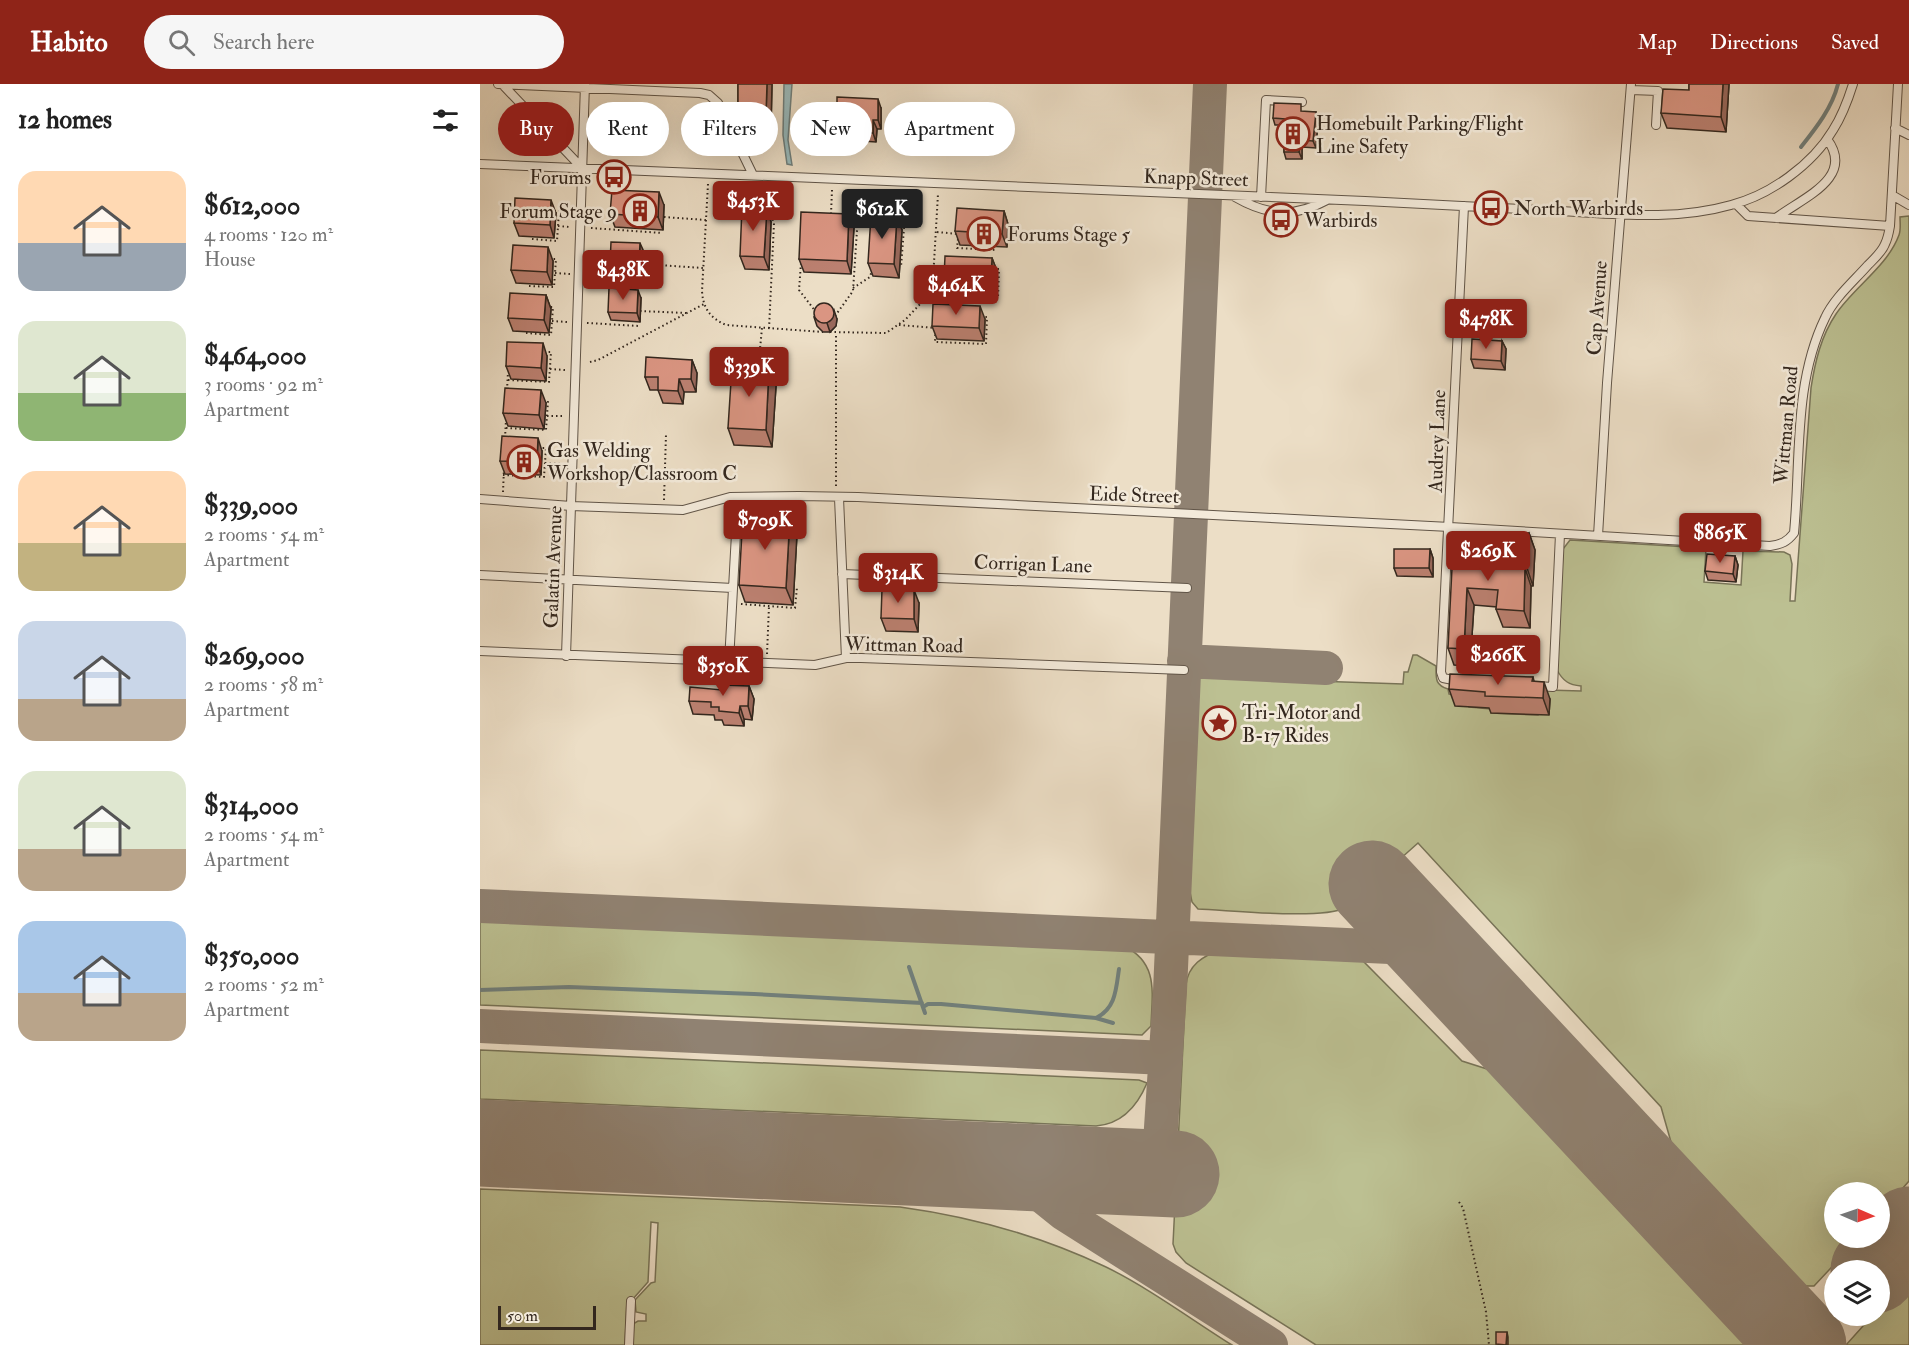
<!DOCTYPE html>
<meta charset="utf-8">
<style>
:root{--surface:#fff;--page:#f6f6f6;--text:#222;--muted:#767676;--accent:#8f2418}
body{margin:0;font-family:"IM FELL Double Pica",serif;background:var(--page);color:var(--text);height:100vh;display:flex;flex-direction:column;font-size:22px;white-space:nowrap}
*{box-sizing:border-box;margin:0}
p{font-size:20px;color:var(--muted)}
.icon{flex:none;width:33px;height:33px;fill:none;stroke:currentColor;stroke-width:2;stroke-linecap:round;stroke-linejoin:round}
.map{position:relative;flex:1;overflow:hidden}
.drawer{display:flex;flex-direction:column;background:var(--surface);width:480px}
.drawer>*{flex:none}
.top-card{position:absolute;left:18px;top:18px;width:570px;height:54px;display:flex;gap:12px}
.needle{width:39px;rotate:92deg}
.tools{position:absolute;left:1344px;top:1098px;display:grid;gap:12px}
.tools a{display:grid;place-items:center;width:66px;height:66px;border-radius:50%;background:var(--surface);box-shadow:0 6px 24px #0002;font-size:30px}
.scale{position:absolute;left:18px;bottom:15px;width:98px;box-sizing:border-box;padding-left:6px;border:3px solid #33271e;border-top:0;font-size:16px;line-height:21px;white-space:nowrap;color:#33271e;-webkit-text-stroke:4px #f3eada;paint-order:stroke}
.price{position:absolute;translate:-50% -51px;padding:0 14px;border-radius:6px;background:var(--accent);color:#fff;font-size:20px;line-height:39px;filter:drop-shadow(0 2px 3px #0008)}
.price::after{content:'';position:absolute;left:50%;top:36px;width:18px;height:14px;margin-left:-9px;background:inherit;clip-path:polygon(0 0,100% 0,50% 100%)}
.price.current{background:#222;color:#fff}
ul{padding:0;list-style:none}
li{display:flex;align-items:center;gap:18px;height:150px;padding:0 18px}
li span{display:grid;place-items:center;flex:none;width:168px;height:120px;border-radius:18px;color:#555}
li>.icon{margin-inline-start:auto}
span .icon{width:72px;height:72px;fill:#fffc;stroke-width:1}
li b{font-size:26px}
h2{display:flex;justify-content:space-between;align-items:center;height:72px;padding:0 18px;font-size:26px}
.chip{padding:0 21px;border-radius:27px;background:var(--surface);box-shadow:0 6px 24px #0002;font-size:21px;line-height:54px}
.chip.current{background:var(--accent);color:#fff}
header{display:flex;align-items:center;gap:36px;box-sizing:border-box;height:84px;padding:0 30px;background:var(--accent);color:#fff}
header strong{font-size:28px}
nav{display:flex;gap:33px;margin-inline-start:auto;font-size:21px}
.search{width:420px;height:54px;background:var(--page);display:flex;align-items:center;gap:15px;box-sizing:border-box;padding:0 21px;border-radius:33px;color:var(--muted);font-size:22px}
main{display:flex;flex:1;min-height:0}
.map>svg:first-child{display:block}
.green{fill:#bcc092;stroke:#787458;stroke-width:1.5}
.water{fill:#9bbbbc;stroke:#71807d;stroke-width:1.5}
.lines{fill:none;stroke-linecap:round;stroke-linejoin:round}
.stream{stroke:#71807d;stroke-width:4}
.taxiway{stroke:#908272;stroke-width:34}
.runway{stroke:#908272;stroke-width:87}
.lane-casing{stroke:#615548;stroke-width:10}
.path{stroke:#33271e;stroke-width:2;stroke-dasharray:1.5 3;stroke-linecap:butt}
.lane{stroke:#f3eada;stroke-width:8}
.wall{fill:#bb8070;stroke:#33271e;stroke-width:1.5}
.shaded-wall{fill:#99685b;stroke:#33271e;stroke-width:1.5}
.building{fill:#da9582;stroke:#33271e;stroke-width:1.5}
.labels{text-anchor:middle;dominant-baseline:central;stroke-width:5;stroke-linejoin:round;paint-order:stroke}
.poi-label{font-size:20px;fill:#33271e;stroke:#f3eada;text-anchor:start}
.street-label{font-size:20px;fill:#33271e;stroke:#f3eada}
</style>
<header>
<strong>Habito</strong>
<div class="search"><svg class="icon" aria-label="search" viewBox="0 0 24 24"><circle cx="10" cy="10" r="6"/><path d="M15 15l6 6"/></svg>Search here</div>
<nav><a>Map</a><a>Directions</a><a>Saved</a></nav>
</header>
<main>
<section class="drawer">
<h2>12 homes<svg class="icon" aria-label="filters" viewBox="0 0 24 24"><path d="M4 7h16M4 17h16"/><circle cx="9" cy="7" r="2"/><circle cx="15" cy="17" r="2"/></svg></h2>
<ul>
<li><span style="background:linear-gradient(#ffd9b3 60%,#9aa5b1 0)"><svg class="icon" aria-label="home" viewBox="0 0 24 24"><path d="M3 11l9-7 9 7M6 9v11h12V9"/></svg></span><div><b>$612,000</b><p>4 rooms · 120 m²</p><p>House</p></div></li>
<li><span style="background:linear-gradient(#dfe7d0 60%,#8fb573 0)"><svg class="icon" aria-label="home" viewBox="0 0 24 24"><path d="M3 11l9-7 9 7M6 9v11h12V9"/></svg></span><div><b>$464,000</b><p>3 rooms · 92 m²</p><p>Apartment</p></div></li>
<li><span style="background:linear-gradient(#ffd9b3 60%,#c2b280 0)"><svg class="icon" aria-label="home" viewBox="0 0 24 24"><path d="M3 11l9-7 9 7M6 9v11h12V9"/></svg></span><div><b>$339,000</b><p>2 rooms · 54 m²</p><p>Apartment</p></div></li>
<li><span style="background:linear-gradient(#c9d6e8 65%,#b9a48a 0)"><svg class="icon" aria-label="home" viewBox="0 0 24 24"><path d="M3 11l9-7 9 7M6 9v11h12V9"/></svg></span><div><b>$269,000</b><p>2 rooms · 58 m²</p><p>Apartment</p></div></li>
<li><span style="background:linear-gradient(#dfe7d0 65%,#b9a48a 0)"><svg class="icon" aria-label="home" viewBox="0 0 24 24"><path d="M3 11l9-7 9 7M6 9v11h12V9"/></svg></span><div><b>$314,000</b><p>2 rooms · 54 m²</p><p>Apartment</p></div></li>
<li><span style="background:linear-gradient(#a9c7e8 60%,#b9a48a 0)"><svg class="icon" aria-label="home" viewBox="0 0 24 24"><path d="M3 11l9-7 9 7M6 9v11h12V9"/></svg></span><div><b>$350,000</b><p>2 rooms · 52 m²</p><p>Apartment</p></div></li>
</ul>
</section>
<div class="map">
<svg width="1429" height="1261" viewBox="0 0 1429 1261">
<rect width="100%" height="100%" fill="#ecdec6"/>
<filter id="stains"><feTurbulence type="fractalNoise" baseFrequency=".00333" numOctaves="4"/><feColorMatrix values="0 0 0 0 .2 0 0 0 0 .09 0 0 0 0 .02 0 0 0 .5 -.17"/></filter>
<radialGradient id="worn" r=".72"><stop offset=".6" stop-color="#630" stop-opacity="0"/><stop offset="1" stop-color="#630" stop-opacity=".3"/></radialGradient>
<path class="green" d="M1429,132V1097L1400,1130V1108H1354V1154H1379L1334,1202H1311L1197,1079L1181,1023L938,759L865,824C841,836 749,826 718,825L712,818L710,808L708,767L715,593L923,600L924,588H928L933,571H937L956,582C956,595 955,601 968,605L969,610L976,611L989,623L1011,625V629L1058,631V622L1067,606L1101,607V602C1089,601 1083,597 1077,586L1083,465L1090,456L1226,464L1224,498L1261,501L1263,467L1304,468L1310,471L1312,480L1310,517H1315L1331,304C1335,278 1341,252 1356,230C1374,203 1407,183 1419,151C1421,146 1420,139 1420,133Z
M0,832L644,862C679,879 672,909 671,942L662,951L0,921Z
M740,866L862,871L883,877L982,977L1029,992L1272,1250L1276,1261H836L706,1179L696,1168L693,1160L706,901C708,881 723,872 740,866Z
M0,966L659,996L667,999C657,1023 642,1040 616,1042L0,1015Z
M0,1105L420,1123C493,1133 559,1151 626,1183C669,1204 712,1236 752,1261H152L153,1240L158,1237H166V1230L156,1228L155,1216L171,1199L175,1198L178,1139L171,1138L168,1198L152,1216H147L145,1261H0Z
M1429,1190V1261H1366L1392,1232H1400V1223Z"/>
<path class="water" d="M304,0H312L308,56L312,81L307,80L303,51Z"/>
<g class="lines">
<path class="stream" d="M1321,63C1336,44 1352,24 1358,0
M429,883L445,929
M0,906L89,903L274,910L442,919
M443,923L448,920H461L616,934C636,924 636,905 639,885
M616,934L633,939"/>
<path class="taxiway" d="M704,577L846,584
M0,822L910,863L947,866L971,884
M0,942L686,974
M524,1082L584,1130L791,1261
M678,1089L690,907L730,0"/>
<path class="runway" d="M892,800L1323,1261
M0,1059L696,1090
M1394,1186L1429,1146"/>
<g class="lane-casing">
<path id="lane" d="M18,0L220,9L229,11L238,19L273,91
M22,0L102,84
M1151,6L1178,7L1176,41
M1415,44L1429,51
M0,80C295,92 590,105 885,117C950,120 1014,124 1079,127C1136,130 1195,137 1251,121C1290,111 1332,81 1353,46C1362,32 1368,16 1373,0
M1412,111L1429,121
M755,113C788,132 814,134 847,116
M781,113L786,16L822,18
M1256,120L1268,132L1410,142
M1296,134C1322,114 1376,94 1347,55
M359,414L366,574
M0,415L91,422L203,426L250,413L319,412L378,413L970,443L1290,462C1302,460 1307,458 1314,449C1321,377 1313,300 1345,234C1354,214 1374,197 1388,181C1395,174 1402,168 1405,160C1408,154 1409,148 1410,142L1418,0
M1118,452L1127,299L1151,0
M362,490L707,504
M0,491L253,504
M0,567L335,581L366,574H381L704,586
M86,572L105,0
M249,578L258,413
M978,597L963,594L961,588L984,122
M1056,602L1073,603L1080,450
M149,1261L151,1217"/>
</g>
<path class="path" d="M228,100L222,207C223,224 230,234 246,241L343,248
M280,102V127
M351,130L352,106
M184,133L226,136
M410,133L411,108
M288,134L293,136L294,139L289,245
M78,142L90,143
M419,143L424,144L421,183
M111,144L182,149
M457,148L478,150
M52,155L77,157L79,127H73
M478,155L477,164L516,166
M321,179L319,206L336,228
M163,180L223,184
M468,183L519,185L518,214L467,211Z
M75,189L90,190
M107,191L161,195
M453,196L467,197
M49,202L74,203L76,175H72
M373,204L390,193L392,186
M160,227L206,229
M456,230L507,233L506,260L455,258Z
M355,232L373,207L377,146L375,141L370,140
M72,237L87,238
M107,239L159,242
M419,241L455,244
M350,248L406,249L425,236L442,218L453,196L458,110
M46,249L71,251L73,223H68
M110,278L118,276L224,220
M70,285L85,286
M278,286L282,244
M28,296L69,298L71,268H64
M27,306L28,288
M67,332H83
M26,344L66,346L68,317H64
M25,354L26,336
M65,379L83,380
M23,391L64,393L66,364H58
M356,402V249
M23,408L24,384
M184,416L186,350
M261,520L315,524L317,503
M287,570L289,522
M979,1118L983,1124L1006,1228L1009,1261"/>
<use href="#lane" class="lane"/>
</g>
<path class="wall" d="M258,0H292L291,45L262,44L258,31Z
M1209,0H1249L1246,48L1187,44L1181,29L1209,6Z
M401,24V45H397L396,58L382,57L379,49V43H360L357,34Z
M823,28H836L838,35L836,64L822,63V75H806L804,68V41H795L793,34Z
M184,121L183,146L135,143L130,130Z
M524,127L528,140L527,163L480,161L475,147Z
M76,129L74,154L39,152L34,139Z
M369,130L374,143L371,190L324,188L319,175Z
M291,138L289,186L265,185L260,172Z
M422,146L419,194L393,192L388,179Z
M164,168L163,192L133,190L130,181Z
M512,174L517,187L516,211L469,209L464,195Z
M73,177L72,201L36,199L31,186Z
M66,211L71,225L69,249L33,247L28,234Z
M161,214L160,238L131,236L128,228Z
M334,233L357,235L356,242L350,248H343L337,242Z
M505,235L504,257L457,255L452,242Z
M1022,257L1026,265L1025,286L994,284L991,275Z
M67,272L66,297L31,295L26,282Z
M212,276L217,289L216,308H204L203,320L183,319L178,306H170L165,293Z
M289,285L296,302L292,363L254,361L248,344Z
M66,319L64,345L28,342L23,329Z
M62,367L61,391L25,390L20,377Z
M310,432L317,450L313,521L265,518L259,501Z
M1049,449L1055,466L1053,502H1051L1050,544L1023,543L1016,525L1017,523L994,521L990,582L974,581L968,564L989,464L996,484L1019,485Z
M950,465L953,474V493L917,492L914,484Z
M1255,472L1258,481L1256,498L1228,496L1225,487Z
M439,519L438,548L406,547L401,534Z
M1053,593L1054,597L1070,615L1069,631L1011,629L1009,624L975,622L969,605Z
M269,602L274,615L272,636L264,635V642L244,641L242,636H235L234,631L213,630L209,617L242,606Z"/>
<path class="shaded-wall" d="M287,0H292L291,45L286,31Z
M1243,0H1249L1246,48L1241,33Z
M398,15L401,24V45L398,36Z
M836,28L838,35L836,64L833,57Z
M393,36L397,45L396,58L393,49Z
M820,56L822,63V75L819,68Z
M179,108L184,121L183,146L178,133Z
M71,116L76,129L74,154L70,141Z
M287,125L291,138L289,186L284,173Z
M524,127L528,140L527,163L522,150Z
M369,130L374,143L371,190L367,177Z
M417,133L422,146L419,194L414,180Z
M160,159L164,168L163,192L159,183Z
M68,163L73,177L72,201L67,188Z
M512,174L517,187L516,211L511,197Z
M158,206L161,214L160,238L157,229Z
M66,211L71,225L69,249L64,236Z
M500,222L505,235L504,257L499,244Z
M354,226L357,235L356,242L350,248L347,239Z
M1022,257L1026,265L1025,286L1021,277Z
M63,259L67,272L66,297L61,284Z
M212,276L217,289L216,308L211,295Z
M289,285L296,302L292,363L286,346Z
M199,295L204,308L203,320L198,307Z
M61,306L66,319L64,345L59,331Z
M58,354L62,367L61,391L57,378Z
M310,432L317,450L313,521L306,504Z
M1049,449L1055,466L1053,502L1047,484Z
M989,464L996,482L995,501L988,483Z
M950,465L953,474V493L949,484Z
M1255,472L1258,481L1256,498L1253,490Z
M1045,484L1051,502L1050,544L1044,527Z
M987,504L994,521L990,582L984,565Z
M434,506L439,519L438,548L434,535Z
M1064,598L1070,615L1069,631L1063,614Z
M269,602L274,615L272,636L268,622Z
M260,622L264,635V642L259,629Z
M1027,1248L1028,1253V1261H1026Z"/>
<path class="building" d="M258,0H287L286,31H258Z
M1209,0H1243L1241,33L1181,29L1183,5L1209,6Z
M357,13L398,15V36H393V49H379V34H357Z
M794,19L821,20V27L836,28L833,57L820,56L819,68H804L805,35L793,34Z
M132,106L179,108L178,133L130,130Z
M35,114L71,116L70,141L34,139Z
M262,123L287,125L284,173L260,172Z
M477,124L524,127L522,150L475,147Z
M321,128L369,130L367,177L319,175Z
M391,131L417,133L414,180L388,179Z
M131,158L160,159L159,183L130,181Z
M33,161L68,163L67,188L31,186Z
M465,172L512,174L511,197L464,195Z
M129,204L158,206L157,229L128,228Z
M30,209L66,211L64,236L28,234Z
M334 229a10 10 0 1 1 20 0a10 10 0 1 1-20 0Z
M453,220L500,222L499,244L452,242Z
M992,255L1022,257L1021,277L991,275Z
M27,258L63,259L61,284L26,282Z
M166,273L212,276L211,295H199L198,307L178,306V293H165Z
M252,282L289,285L286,346L248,344Z
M25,304L61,306L59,331L23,329Z
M22,352L58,354L57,378L20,377Z
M263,430L310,432L306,504L259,501Z
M1021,448L1049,449L1047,484H1045L1044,527L1016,525L1018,506L987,504L984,565L968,564L973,464H989L988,483L1019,485Z
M914,465H950L949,484H914Z
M1227,470L1255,472L1253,490L1225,487Z
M402,505L434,506V535L401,534Z
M970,590L1053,593L1052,597L1064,598L1063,614L1005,612V608L969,605Z
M242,601L269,602L268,622H260L259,629L239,627V623H231V618L209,617L210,603L242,606Z
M1016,1248H1027L1026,1261L1016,1260Z"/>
<defs>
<g id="building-ring" transform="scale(1.725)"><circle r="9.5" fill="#f3eada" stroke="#8f2418" stroke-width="1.5"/><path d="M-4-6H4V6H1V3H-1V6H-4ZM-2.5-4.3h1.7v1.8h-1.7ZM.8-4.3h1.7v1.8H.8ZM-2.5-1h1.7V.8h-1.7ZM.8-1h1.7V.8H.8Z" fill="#8f2418"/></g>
<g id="bus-ring" transform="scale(1.725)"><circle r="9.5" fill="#f3eada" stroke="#8f2418" stroke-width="1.5"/><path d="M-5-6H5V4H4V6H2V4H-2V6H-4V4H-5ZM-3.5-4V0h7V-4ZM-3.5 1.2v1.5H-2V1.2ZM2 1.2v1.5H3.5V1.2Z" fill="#8f2418"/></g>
<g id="sight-ring" transform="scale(1.725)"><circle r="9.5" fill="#f3eada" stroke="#8f2418" stroke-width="1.5"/><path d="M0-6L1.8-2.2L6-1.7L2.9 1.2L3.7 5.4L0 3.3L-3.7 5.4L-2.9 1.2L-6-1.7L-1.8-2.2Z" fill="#8f2418"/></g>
</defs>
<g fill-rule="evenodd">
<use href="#building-ring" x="813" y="50"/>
<use href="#bus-ring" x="134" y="93"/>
<use href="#bus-ring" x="1011" y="124"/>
<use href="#building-ring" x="160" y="127"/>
<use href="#bus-ring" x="801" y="136"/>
<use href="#building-ring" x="504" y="150"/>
<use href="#building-ring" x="44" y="378"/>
<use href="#sight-ring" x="739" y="639"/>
</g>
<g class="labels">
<g class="poi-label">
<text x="836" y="39">Homebuilt Parking/Flight<tspan x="836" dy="23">Line Safety</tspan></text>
<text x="111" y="93" text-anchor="end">Forums</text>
<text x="1034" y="124">North Warbirds</text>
<text x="137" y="127" text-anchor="end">Forum Stage 9</text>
<text x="824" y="136">Warbirds</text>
<text x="527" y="150">Forums Stage 5</text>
<text x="67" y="366">Gas Welding<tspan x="67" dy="23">Workshop/Classroom C</tspan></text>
<text x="762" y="628">Tri-Motor and<tspan x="762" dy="23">B-17 Rides</tspan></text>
</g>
<g class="street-label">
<text transform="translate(716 94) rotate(2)">Knapp Street</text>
<text transform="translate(1117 224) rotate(-86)">Cap Avenue</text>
<text transform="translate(1306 341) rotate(-85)">Wittman Road</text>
<text transform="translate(957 357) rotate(-88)">Audrey Lane</text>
<text transform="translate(654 411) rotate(2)">Eide Street</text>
<text transform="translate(553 480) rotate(2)">Corrigan Lane</text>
<text transform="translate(73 483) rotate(-88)">Galatin Avenue</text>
<text transform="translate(424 561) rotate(1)">Wittman Road</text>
</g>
</g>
<rect width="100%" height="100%" filter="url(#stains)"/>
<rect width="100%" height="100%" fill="url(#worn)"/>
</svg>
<div class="tools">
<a><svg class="needle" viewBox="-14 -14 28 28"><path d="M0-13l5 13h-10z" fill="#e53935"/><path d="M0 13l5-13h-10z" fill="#767676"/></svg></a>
<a><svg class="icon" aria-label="layers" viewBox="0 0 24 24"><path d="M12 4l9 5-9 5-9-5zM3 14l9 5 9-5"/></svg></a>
</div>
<div class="scale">50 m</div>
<b class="price" style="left:273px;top:148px">$453K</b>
<b class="price current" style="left:402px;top:156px">$612K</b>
<b class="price" style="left:143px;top:217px">$438K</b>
<b class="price" style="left:476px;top:232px">$464K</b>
<b class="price" style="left:1006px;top:266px">$478K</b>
<b class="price" style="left:269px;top:314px">$339K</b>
<b class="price" style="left:285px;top:467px">$709K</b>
<b class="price" style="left:1240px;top:480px">$865K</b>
<b class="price" style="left:1008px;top:498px">$269K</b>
<b class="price" style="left:418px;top:520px">$314K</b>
<b class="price" style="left:1018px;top:602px">$266K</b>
<b class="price" style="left:243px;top:613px">$350K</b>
<div class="top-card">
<a class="chip current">Buy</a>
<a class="chip">Rent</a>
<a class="chip">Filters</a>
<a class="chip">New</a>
<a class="chip">Apartment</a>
</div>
</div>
</main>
